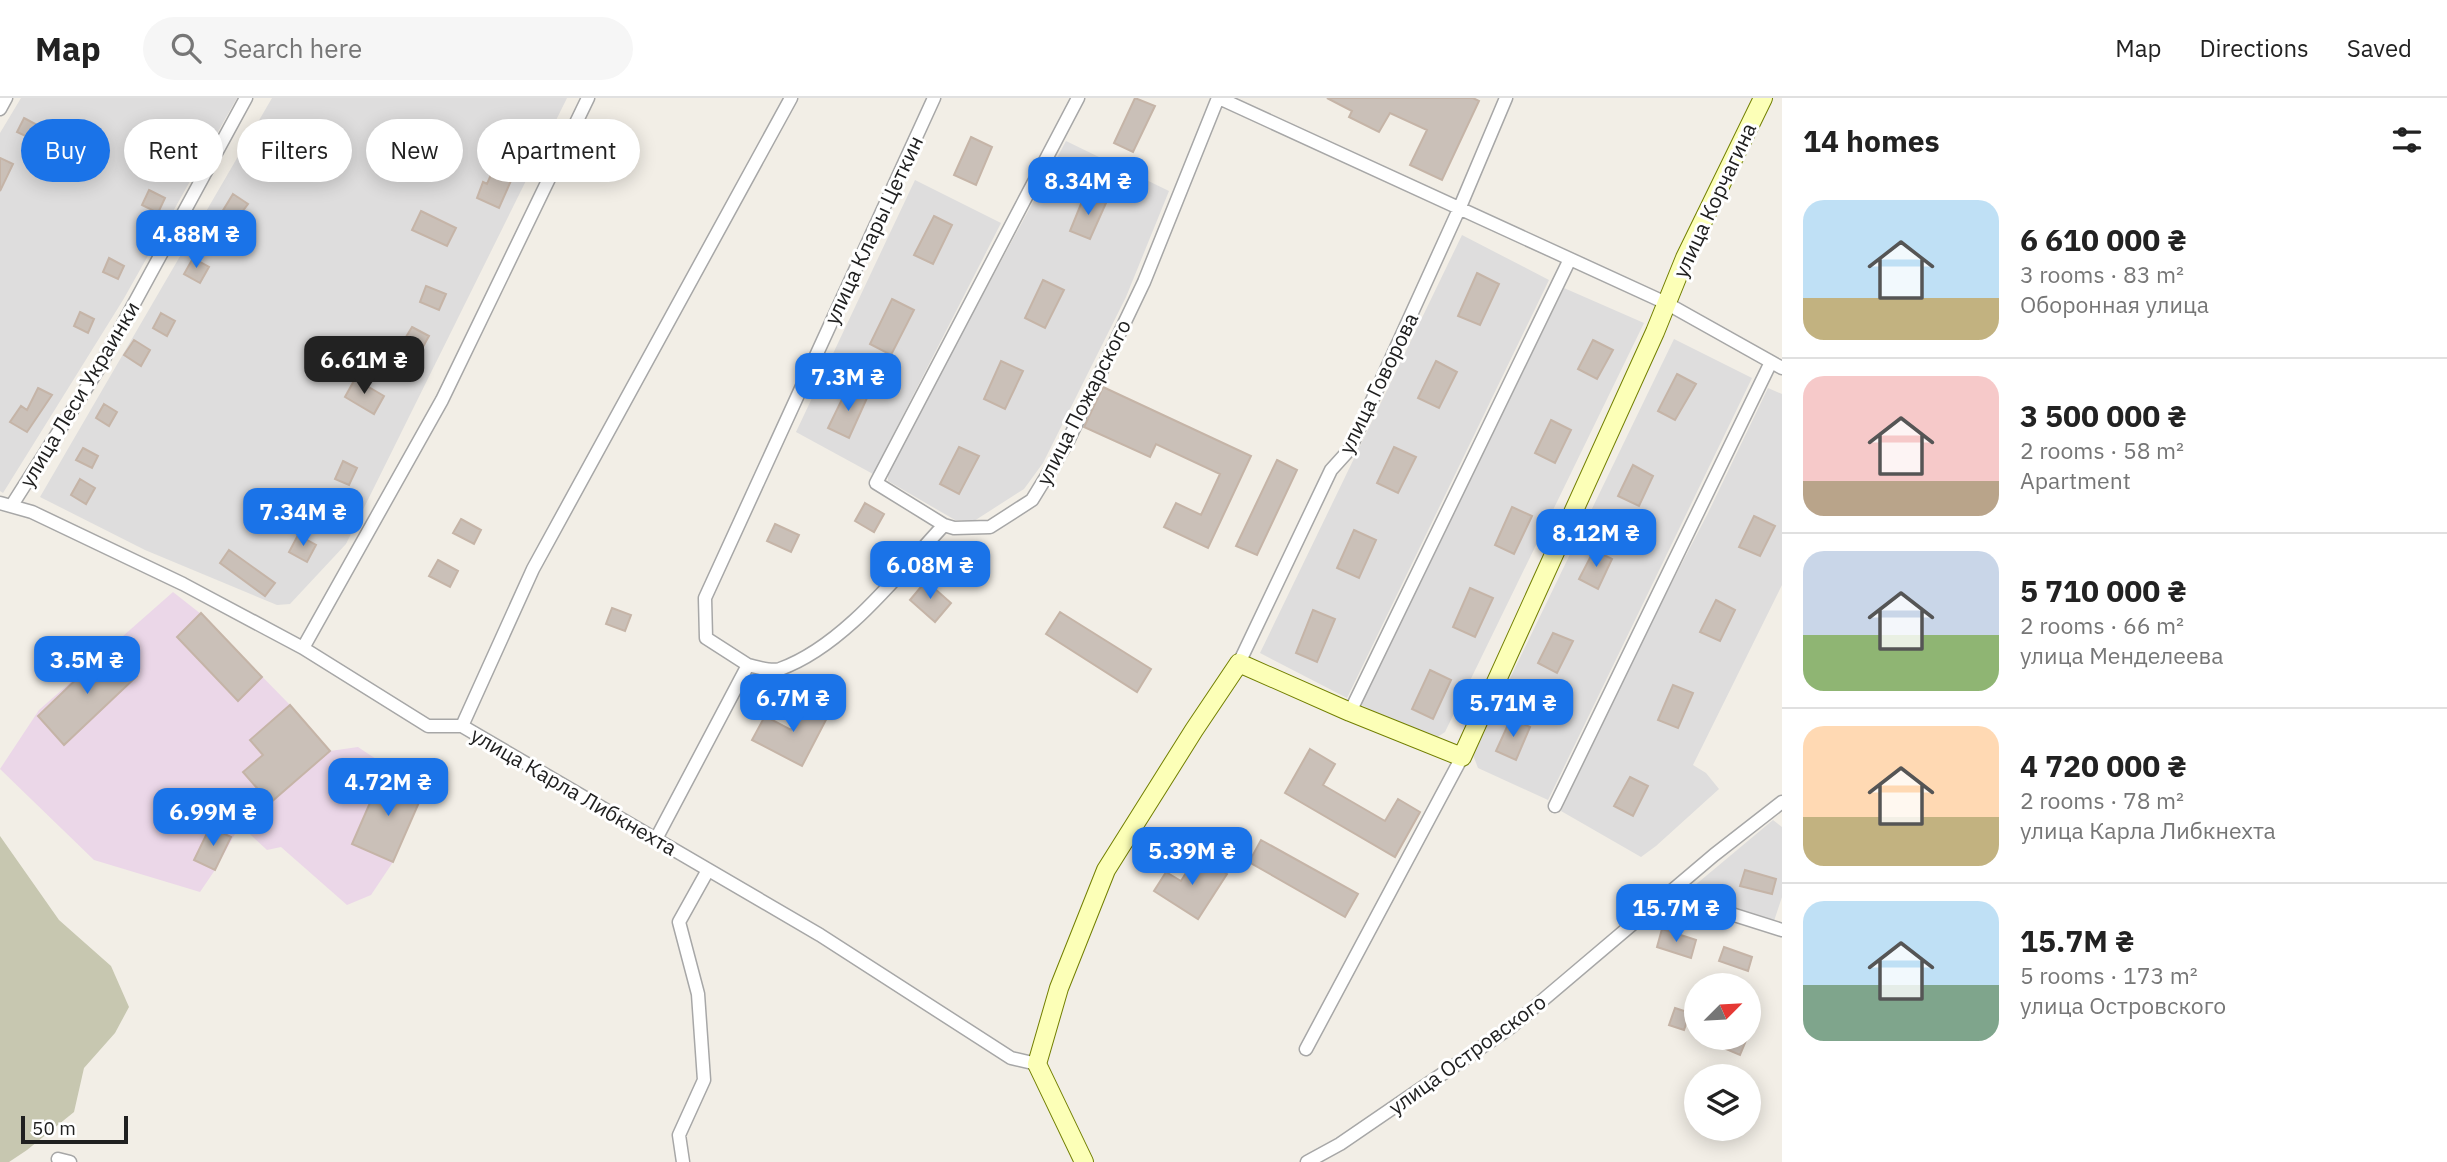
<!DOCTYPE html>
<meta charset="utf-8">
<style>
:root{--surface:#fff;--page:#f6f6f6;--text:#222;--muted:#767676;--line:#e0e0e0;--accent:#1a73e8}
body{margin:0;font-family:"IBM Plex Sans",sans-serif;background:var(--page);color:var(--text);height:100vh;display:flex;flex-direction:column;font-size:26px;white-space:nowrap}
*{box-sizing:border-box;margin:0}
p{font-size:23px;color:var(--muted)}
.icon{flex:none;width:38px;height:38px;fill:none;stroke:currentColor;stroke-width:2;stroke-linecap:round;stroke-linejoin:round}
.map{position:relative;flex:1;overflow:hidden}
.drawer{display:flex;flex-direction:column;background:var(--surface);width:665px}
.drawer>*{flex:none}
.hud{position:absolute;left:21px;top:21px;width:665px;height:63px;display:flex;gap:14px}
.needle{width:46px;rotate:66deg}
.tools{position:absolute;left:1684px;top:875px;display:grid;gap:14px}
.tools a{display:grid;place-items:center;width:77px;height:77px;border-radius:50%;background:var(--surface);box-shadow:0 4px 18px #0003;font-size:35px}
.scale{position:absolute;left:21px;bottom:18px;width:107px;box-sizing:border-box;padding-left:7px;border:4px solid #202020;border-top:0;font-size:19px;line-height:24px;white-space:nowrap;color:#202020;-webkit-text-stroke:5px #fff;paint-order:stroke}
.price{position:absolute;translate:-50% -60px;padding:0 16px;border-radius:14px;background:var(--accent);color:#fff;font-size:23px;line-height:46px;filter:drop-shadow(0 2px 4px #0008)}
.price::after{content:'';position:absolute;left:50%;top:42px;width:21px;height:16px;margin-left:-10px;background:inherit;clip-path:polygon(0 0,100% 0,50% 100%)}
.price.on{background:#222;color:#fff}
ul{padding:0;list-style:none}
li{display:flex;align-items:center;gap:21px;height:175px;padding:0 21px}
li+li{border-top:2px solid var(--line)}
li span{display:grid;place-items:center;flex:none;width:196px;height:140px;border-radius:21px;color:#555}
li>.icon{margin-inline-start:auto}
span .icon{width:84px;height:84px;fill:#fffc;stroke-width:1}
li b{font-size:30px}
h2{display:flex;justify-content:space-between;align-items:center;height:84px;padding:0 21px;font-size:30px}
.pill{padding:0 24px;border-radius:32px;background:var(--surface);box-shadow:0 4px 18px #0003;font-size:24px;line-height:63px}
.pill.on{background:var(--accent);color:#fff}
header{display:flex;align-items:center;gap:42px;box-sizing:border-box;height:98px;padding:0 35px;background:var(--surface);border-bottom:2px solid var(--line)}
header strong{font-size:33px}
nav{display:flex;gap:38px;margin-inline-start:auto;font-size:24px}
.search{width:490px;height:63px;background:var(--page);display:flex;align-items:center;gap:18px;box-sizing:border-box;padding:0 24px;border-radius:38px;color:var(--muted);font-size:26px}
main{display:flex;flex:1;min-height:0}
.map>svg:first-child{display:block}
.residential{fill:#dedddd}
.industrial{fill:#ebd7e8}
.construction{fill:#c7c7b0}
.building{fill:#cac0b8;stroke:#c5b4a7;stroke-width:2}
.lines{fill:none;stroke-linecap:round;stroke-linejoin:round}
.street-casing{stroke:#a7a7a7;stroke-width:15}
.secondary-casing{stroke:#727f00;stroke-width:20}
.street{stroke:#fff;stroke-width:12}
.secondary{stroke:#fcffb7;stroke-width:18}
.labels{text-anchor:middle;dominant-baseline:central;stroke-width:6;stroke-linejoin:round;paint-order:stroke}
.street-label{font-size:21px;fill:#202020;stroke:#fff}
</style>
<header>
<strong>Map</strong>
<div class="search"><svg class="icon" aria-label="search" viewBox="0 0 24 24"><circle cx="10" cy="10" r="6"/><path d="M15 15l6 6"/></svg>Search here</div>
<nav><a>Map</a><a>Directions</a><a>Saved</a></nav>
</header>
<main>
<div class="map">
<svg width="1782" height="1064" viewBox="0 0 1782 1064">
<rect width="100%" height="100%" fill="#f2eee6"/>
<path class="residential" d="M21,0H237L123,202L3,395L0,393V35Z
M272,0H567L346,446L290,506L277,507L145,452L40,399Z
M1066,43L1169,93L1126,199L1043,365L1024,391L974,423L955,422L888,383V372Z
M915,82L1001,125L873,376L796,334Z
M1462,137L1549,182L1347,600L1260,555Z
M1564,190L1644,225L1445,634L1433,642L1361,607Z
M1674,241L1752,280L1548,702L1478,670L1473,657Z
M1768,290L1782,296V487L1693,667L1706,675L1719,691L1656,748L1641,759L1561,713L1642,542L1708,415Z
M1773,722L1782,729V799L1774,823L1689,797L1694,788Z"/>
<path class="industrial" d="M173,494L201,516L290,607L330,653L358,649L424,693L393,764L371,797L347,807L281,749L267,752L240,727L215,772L200,794L94,762L0,671L39,612Z"/>
<path class="construction" d="M0,738L59,822L111,868L129,909L115,935L84,970L74,1014L27,1052L9,1064H0Z"/>
<path class="building" d="M1135,0L1155,8L1133,54L1114,45Z
M1327,0H1473L1479,3L1442,82L1410,67L1427,32L1390,15L1379,34L1349,19L1352,13Z
M24,20L39,28L32,41L17,34Z
M187,27L202,35L187,62L173,54Z
M971,39L992,49L976,87L954,77Z
M502,51L521,60L499,110L477,100L483,84L487,86Z
M260,52L273,61L263,77L249,68Z
M0,60L13,66L0,93Z
M149,92L165,100L158,115L142,107Z
M233,96L248,106L231,129L233,130L224,146L208,137Z
M1085,96L1106,105L1090,141L1070,133Z
M421,113L456,130L447,148L412,132Z
M934,118L952,127L933,166L914,157Z
M109,160L124,168L118,181L103,174Z
M193,160L209,169L200,185L184,176Z
M1477,175L1499,186L1480,227L1458,218Z
M1043,182L1064,192L1045,230L1025,220Z
M426,188L446,196L439,212L420,204Z
M892,201L914,212L891,257L870,246Z
M80,214L94,221L88,235L74,228Z
M161,215L175,223L167,238L153,230Z
M412,229L429,238L420,254L403,244Z
M134,242L150,252L141,268L124,257Z
M1593,242L1613,252L1597,281L1578,271Z
M1001,263L1023,273L1005,311L984,301Z
M1436,263L1457,274L1439,310L1418,300Z
M1677,276L1696,286L1675,322L1658,313Z
M355,281L384,298L374,316L345,299Z
M1103,289L1251,358L1208,450L1164,429L1176,405L1201,417L1220,376L1156,346L1150,359L1084,329Z
M38,290L52,297L27,334L10,324L21,308L27,312Z
M847,291L867,300L849,340L828,330Z
M104,306L117,314L109,328L96,320Z
M1551,322L1571,332L1555,365L1535,355Z
M959,349L979,358L959,396L940,386Z
M1394,349L1416,359L1398,395L1377,385Z
M83,350L98,358L92,370L76,362Z
M1277,362L1297,372L1257,457L1236,448Z
M343,363L357,370L349,387L335,381Z
M1633,367L1653,378L1639,408L1618,398Z
M80,381L95,390L86,406L71,397Z
M326,399L341,407L332,423L318,415Z
M865,405L884,416L874,434L855,423Z
M1512,409L1532,418L1514,456L1495,447Z
M1754,418L1775,428L1760,458L1739,449Z
M461,421L481,432L474,446L453,435Z
M775,426L799,437L791,454L767,443Z
M1354,432L1376,442L1359,480L1337,470Z
M298,437L316,447L307,464L289,454Z
M229,452L275,485L265,498L220,465Z
M1594,452L1612,461L1598,491L1579,481Z
M438,462L458,473L450,489L429,478Z
M926,483L951,505L935,524L910,502Z
M1470,490L1493,500L1475,539L1453,529Z
M1716,502L1735,512L1720,543L1700,534Z
M612,510L631,517L625,533L606,526Z
M1313,512L1335,521L1317,564L1296,555Z
M1060,514L1151,571L1137,594L1046,536Z
M201,515L262,579L238,603L177,539Z
M1553,535L1573,543L1557,575L1538,565Z
M110,549L137,578L64,647L38,618Z
M1430,572L1451,582L1433,621L1412,611Z
M1673,587L1693,595L1678,630L1658,622Z
M806,604L829,616L802,668L752,642L765,618L791,632Z
M290,607L330,653L270,705L243,674L263,657L250,642Z
M1511,620L1530,629L1516,662L1496,653Z
M1310,651L1335,666L1323,687L1385,723L1398,701L1420,714L1395,759L1285,695Z
M383,675L424,693L393,764L352,746Z
M1630,679L1648,688L1633,718L1614,708Z
M210,729L231,739L215,772L194,762Z
M1261,742L1358,796L1345,819L1249,764Z
M1197,757L1227,776L1198,821L1154,793L1166,774L1181,783Z
M1745,772L1776,781L1772,796L1740,788Z
M1662,831L1696,842L1691,860L1657,849Z
M1724,849L1752,859L1748,873L1719,863Z
M1675,910L1690,915L1684,932L1669,927Z
M1731,940H1747L1740,957L1726,951Z"/>
<g class="lines">
<g class="street-casing">
<path id="street" d="M1219,0L1666,205L1782,270
M0,11L6,0
M0,405L32,414L183,486L303,550L428,628H462L820,837L1011,960L1037,966
M12,407L99,270L246,0
M944,427L876,385L1078,0
M303,550L442,302L588,0
M1239,565L1331,372L1350,351L1460,109L1506,0
M748,567C757,569 771,574 780,571C844,548 899,475 944,427L954,430L990,429L1032,402L1067,345L1144,184L1218,0
M1350,614L1570,161
M462,628L533,471L791,0
M1555,708L1771,264
M656,741L748,567L706,540L705,500L934,0
M1668,796L1782,832
M1306,951L1462,659
M58,1061L70,1064
M683,1064L679,1037L704,982L698,896L679,824L708,772
M1307,1064L1340,1046L1511,929L1714,757L1782,704"/>
</g>
<g class="secondary-casing">
<path id="secondary" d="M1084,1064L1037,966L1059,890L1106,772L1194,632L1239,565L1350,614L1462,659L1655,234L1685,160L1763,0"/>
</g>
<use href="#street" class="street"/>
<use href="#secondary" class="secondary"/>
</g>
<g class="labels">
<g class="street-label">
<text transform="translate(1714 102) rotate(-65)">улица Корчагина</text>
<text transform="translate(873 132) rotate(-65)">улица Клары Цеткин</text>
<text transform="translate(1378 285) rotate(-64)">улица Говорова</text>
<text transform="translate(79 296) rotate(-59)">улица Леси Украинки</text>
<text transform="translate(1083 304) rotate(-63)">улица Пожарского</text>
<text transform="translate(574 693) rotate(30)">улица Карла Либкнехта</text>
<text transform="translate(1467 956) rotate(-36)">улица Островского</text>
</g>
</g>
</svg>
<div class="tools">
<a><svg class="needle" viewBox="-14 -14 28 28"><path d="M0-13l5 13h-10z" fill="#e53935"/><path d="M0 13l5-13h-10z" fill="#767676"/></svg></a>
<a><svg class="icon" aria-label="layers" viewBox="0 0 24 24"><path d="M12 4l9 5-9 5-9-5zM3 14l9 5 9-5"/></svg></a>
</div>
<div class="scale">50 m</div>
<b class="price" style="left:1088px;top:119px">8.34M ₴</b>
<b class="price" style="left:196px;top:172px">4.88M ₴</b>
<b class="price on" style="left:364px;top:298px">6.61M ₴</b>
<b class="price" style="left:848px;top:315px">7.3M ₴</b>
<b class="price" style="left:303px;top:450px">7.34M ₴</b>
<b class="price" style="left:1596px;top:471px">8.12M ₴</b>
<b class="price" style="left:930px;top:503px">6.08M ₴</b>
<b class="price" style="left:87px;top:598px">3.5M ₴</b>
<b class="price" style="left:793px;top:636px">6.7M ₴</b>
<b class="price" style="left:1513px;top:641px">5.71M ₴</b>
<b class="price" style="left:388px;top:720px">4.72M ₴</b>
<b class="price" style="left:213px;top:750px">6.99M ₴</b>
<b class="price" style="left:1192px;top:789px">5.39M ₴</b>
<b class="price" style="left:1676px;top:846px">15.7M ₴</b>
<div class="hud">
<a class="pill on">Buy</a>
<a class="pill">Rent</a>
<a class="pill">Filters</a>
<a class="pill">New</a>
<a class="pill">Apartment</a>
</div>
</div>
<section class="drawer">
<h2>14 homes<svg class="icon" aria-label="filters" viewBox="0 0 24 24"><path d="M4 7h16M4 17h16"/><circle cx="9" cy="7" r="2"/><circle cx="15" cy="17" r="2"/></svg></h2>
<ul>
<li><span style="background:linear-gradient(#bfe0f5 70%,#c2b280 0)"><svg class="icon" aria-label="home" viewBox="0 0 24 24"><path d="M3 11l9-7 9 7M6 9v11h12V9"/></svg></span><div><b>6 610 000 ₴</b><p>3 rooms · 83 m²</p><p>Оборонная улица</p></div></li>
<li><span style="background:linear-gradient(#f6c9c9 75%,#b9a48a 0)"><svg class="icon" aria-label="home" viewBox="0 0 24 24"><path d="M3 11l9-7 9 7M6 9v11h12V9"/></svg></span><div><b>3 500 000 ₴</b><p>2 rooms · 58 m²</p><p>Apartment</p></div></li>
<li><span style="background:linear-gradient(#c9d6e8 60%,#8fb573 0)"><svg class="icon" aria-label="home" viewBox="0 0 24 24"><path d="M3 11l9-7 9 7M6 9v11h12V9"/></svg></span><div><b>5 710 000 ₴</b><p>2 rooms · 66 m²</p><p>улица Менделеева</p></div></li>
<li><span style="background:linear-gradient(#ffd9b3 65%,#c2b280 0)"><svg class="icon" aria-label="home" viewBox="0 0 24 24"><path d="M3 11l9-7 9 7M6 9v11h12V9"/></svg></span><div><b>4 720 000 ₴</b><p>2 rooms · 78 m²</p><p>улица Карла Либкнехта</p></div></li>
<li><span style="background:linear-gradient(#bfe0f5 60%,#7fa58c 0)"><svg class="icon" aria-label="home" viewBox="0 0 24 24"><path d="M3 11l9-7 9 7M6 9v11h12V9"/></svg></span><div><b>15.7M ₴</b><p>5 rooms · 173 m²</p><p>улица Островского</p></div></li>
</ul>
</section>
</main>
